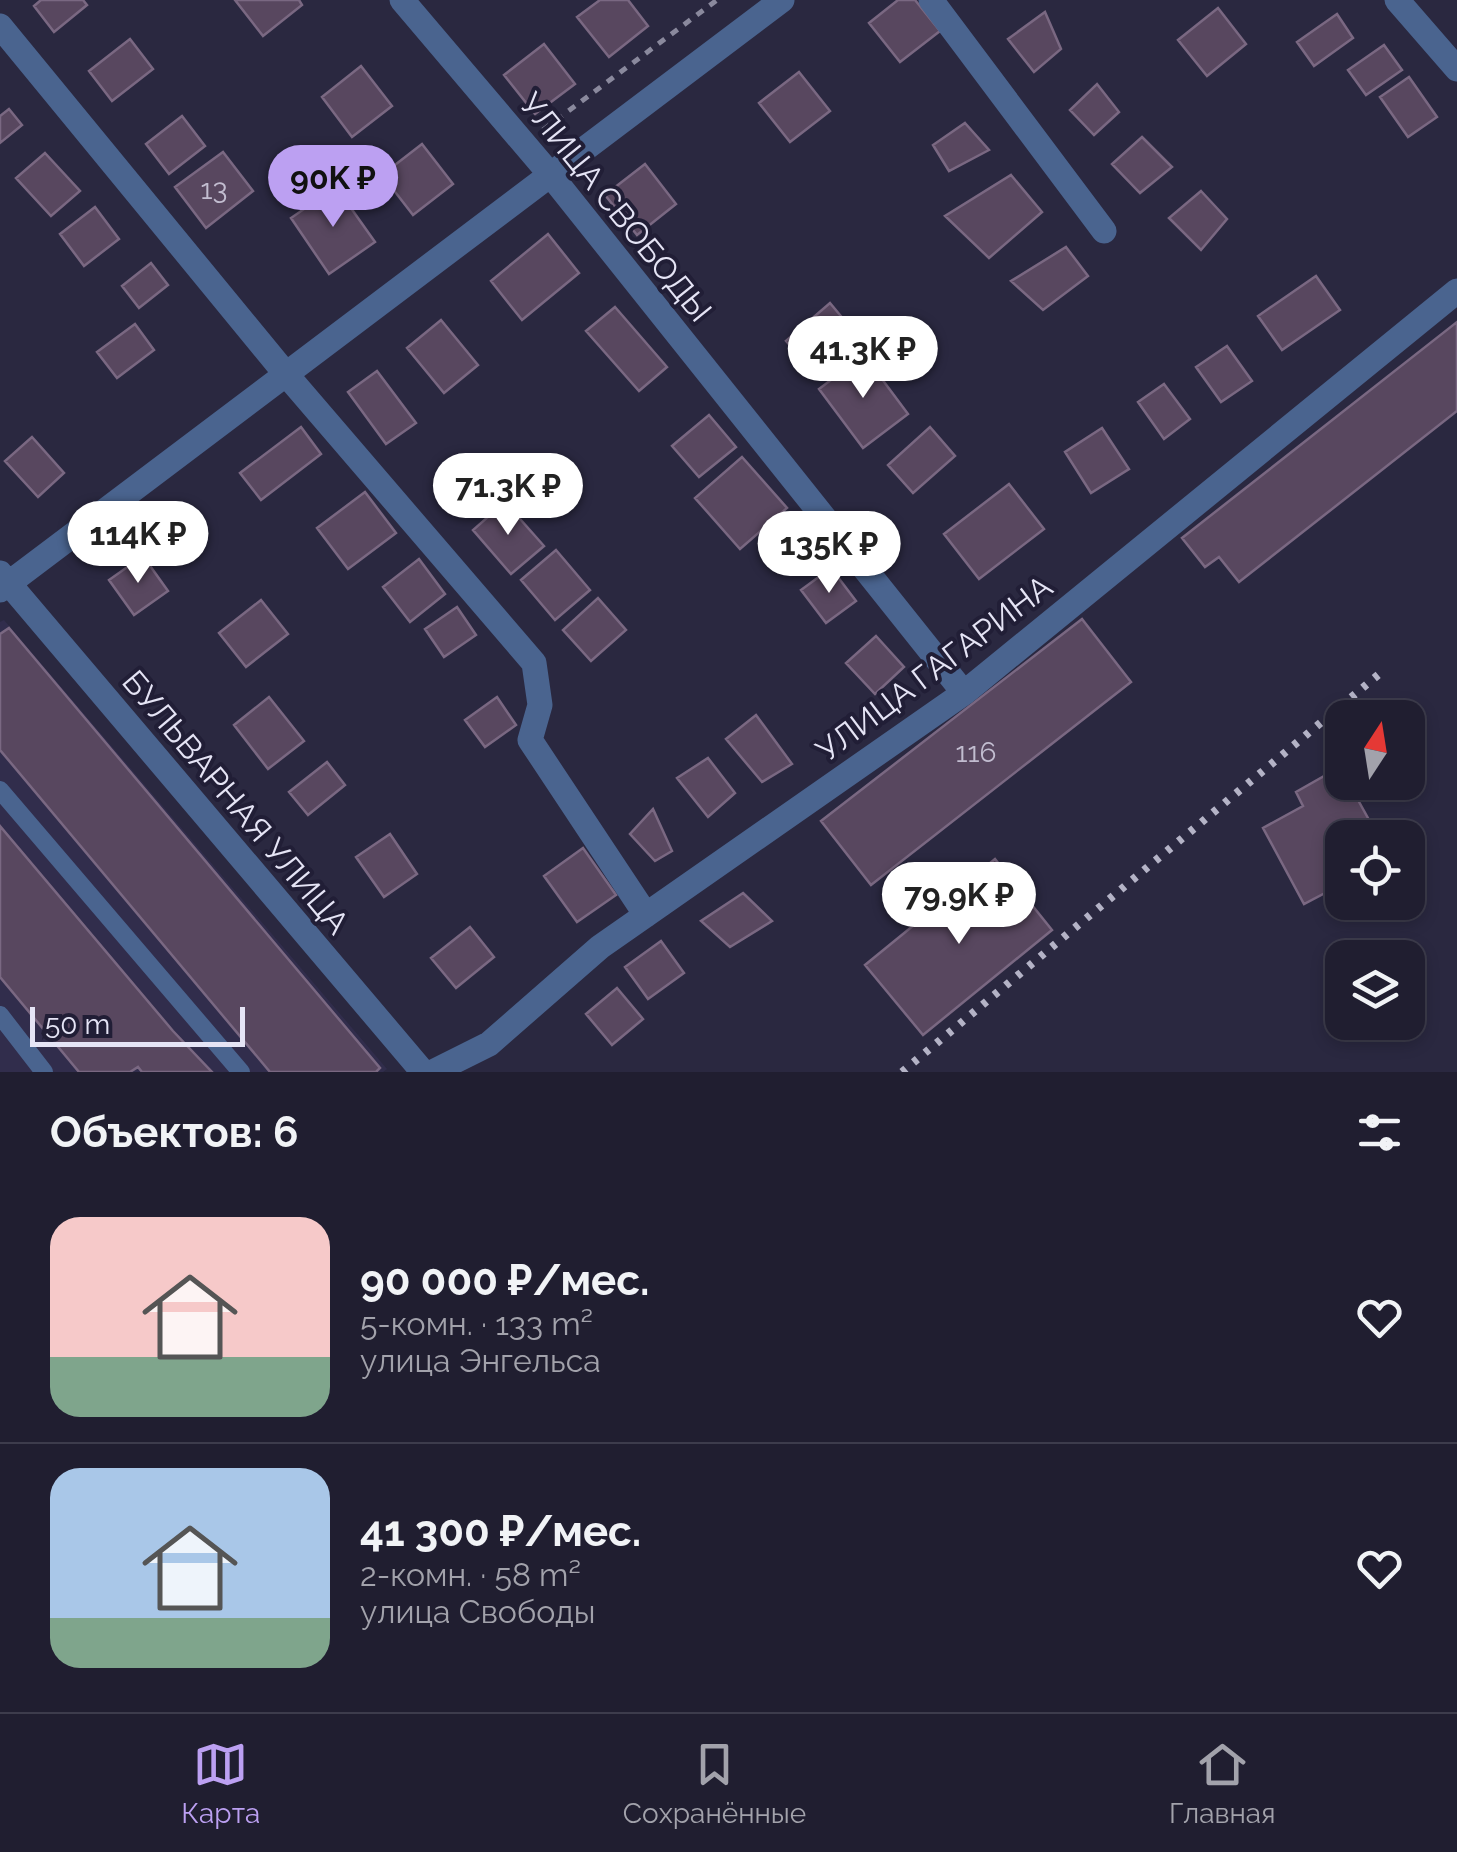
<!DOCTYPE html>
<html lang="ru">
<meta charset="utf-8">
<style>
:root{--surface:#201e30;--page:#282738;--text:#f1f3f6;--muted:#a2a2ab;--line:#3d3c4c;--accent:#bca0f2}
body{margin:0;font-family:Raleway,sans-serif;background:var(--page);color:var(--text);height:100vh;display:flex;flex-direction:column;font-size:38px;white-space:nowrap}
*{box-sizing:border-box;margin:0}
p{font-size:32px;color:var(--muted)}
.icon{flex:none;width:55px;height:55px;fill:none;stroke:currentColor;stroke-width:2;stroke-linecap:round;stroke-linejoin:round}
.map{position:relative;height:1072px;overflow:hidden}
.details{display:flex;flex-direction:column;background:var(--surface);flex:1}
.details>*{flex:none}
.needle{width:65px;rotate:12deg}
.controls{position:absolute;left:1325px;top:700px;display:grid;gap:20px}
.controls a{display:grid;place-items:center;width:100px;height:100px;border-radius:20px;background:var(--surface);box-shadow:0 5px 15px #0003,0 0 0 2px var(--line);font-size:50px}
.scale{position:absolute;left:30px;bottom:25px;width:215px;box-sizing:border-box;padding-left:10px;border:5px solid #e5e4f5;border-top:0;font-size:28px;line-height:35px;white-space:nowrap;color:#e5e4f5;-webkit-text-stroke:8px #211e36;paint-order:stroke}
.price{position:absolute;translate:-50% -85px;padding:0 22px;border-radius:35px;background:#fff;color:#222;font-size:32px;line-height:65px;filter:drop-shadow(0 2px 5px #0008)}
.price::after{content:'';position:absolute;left:50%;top:60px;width:30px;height:22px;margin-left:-15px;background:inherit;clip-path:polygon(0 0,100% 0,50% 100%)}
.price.on{background:var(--accent);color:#111}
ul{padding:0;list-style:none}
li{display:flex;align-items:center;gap:30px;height:250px;padding:0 50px}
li+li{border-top:2px solid var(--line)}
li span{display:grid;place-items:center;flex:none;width:280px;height:200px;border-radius:30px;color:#555}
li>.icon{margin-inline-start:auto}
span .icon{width:120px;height:120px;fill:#fffc;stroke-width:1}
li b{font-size:42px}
h2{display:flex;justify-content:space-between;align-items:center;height:120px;padding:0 50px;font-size:42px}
.tabs{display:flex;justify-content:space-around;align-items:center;height:140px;border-top:2px solid var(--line);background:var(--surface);font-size:28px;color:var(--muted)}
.tabs a{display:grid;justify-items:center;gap:5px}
.tabs .on{color:var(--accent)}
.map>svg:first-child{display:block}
.built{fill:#312d4c}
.building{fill:#58475f;stroke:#7a6882;stroke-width:2.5}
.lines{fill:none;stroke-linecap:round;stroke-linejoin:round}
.path{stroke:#8a899d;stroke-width:5;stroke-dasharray:8 8;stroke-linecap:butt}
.lane{stroke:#4a648f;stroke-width:18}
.street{stroke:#4a648f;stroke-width:25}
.rail{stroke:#b4b3c6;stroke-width:8;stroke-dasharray:5 10;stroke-linecap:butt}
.labels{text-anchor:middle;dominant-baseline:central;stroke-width:8;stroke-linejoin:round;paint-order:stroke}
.number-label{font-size:28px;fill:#c2bdd0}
.street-label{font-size:32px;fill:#e5e4f5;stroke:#211e36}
</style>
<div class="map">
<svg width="1457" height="1072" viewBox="0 0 1457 1072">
<rect width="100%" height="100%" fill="#2a2840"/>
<path class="built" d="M4,620L387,1069L383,1072H0V622Z"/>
<path class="building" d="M41,0H83L87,5L54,32L34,6Z
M235,0H299L302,5L263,36Z
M600,0H628L648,26L609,57L577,17Z
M898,0H915L940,31L900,62L869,23Z
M1218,8L1246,44L1207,76L1178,40Z
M1045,12L1061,49L1034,72L1008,39Z
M1337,14L1353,38L1314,66L1297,42Z
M130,39L153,69L112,101L89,71Z
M544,44L575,84L535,114L504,75Z
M1384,45L1402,70L1366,95L1348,70Z
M361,66L392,106L352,137L322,97Z
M799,72L830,111L790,142L759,103Z
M1409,77L1437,117L1408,137L1380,97Z
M1097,84L1119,112L1094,135L1070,110Z
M9,109L22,125L0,143V116Z
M182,116L205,146L169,174L146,144Z
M965,123L989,150L949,171L933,145Z
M1142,137L1172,167L1140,193L1112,164Z
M422,144L453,184L413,215L382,175Z
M223,152L253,191L206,228L175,187Z
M45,153L80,191L51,216L16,178Z
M645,164L676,204L637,235L605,195Z
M1011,175L1042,212L989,258L945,216Z
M336,187L375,242L329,274L291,218Z
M1201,191L1227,219L1201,250L1169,218Z
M95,207L119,239L84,266L60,234Z
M548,234L579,273L522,320L491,281Z
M1066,247L1088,276L1043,310L1011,281Z
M151,263L168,285L139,308L122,286Z
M1316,276L1340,310L1282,350L1258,316Z
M830,303L855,333L811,370L786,341Z
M615,307L667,367L639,391L586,331Z
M441,320L478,365L444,393L407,348Z
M1457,322V411L1239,582L1219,557L1205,567L1182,538Z
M135,324L154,350L117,378L97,352Z
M1227,346L1252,381L1221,402L1196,367Z
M864,355L908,414L863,448L819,389Z
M377,371L416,423L386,444L348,392Z
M1164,384L1190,419L1164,439L1138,402Z
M709,415L736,447L699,477L672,446Z
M301,427L321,454L261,500L240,473Z
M930,427L955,456L913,493L888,465Z
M1102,428L1129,469L1091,493L1065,452Z
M32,437L64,473L38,497L5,461Z
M742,457L787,508L740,549L695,498Z
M1009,484L1044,529L979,579L944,534Z
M365,492L396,533L348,569L317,528Z
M505,502L544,546L511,574L473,530Z
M556,550L590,590L555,620L521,580Z
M143,556L168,591L134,615L109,580Z
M419,559L445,594L410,622L383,587Z
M831,568L856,601L826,623L801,590Z
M598,598L626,630L591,661L563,630Z
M261,600L288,634L246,667L219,633Z
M457,607L476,635L444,657L425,629Z
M1082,619L1131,682L871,885L821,821Z
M9,628L380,1068L376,1072H270L0,750V634Z
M876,636L904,667L875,694L846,663Z
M269,697L304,741L268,769L234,725Z
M497,697L516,725L485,747L465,720Z
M756,715L792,764L762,782L726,739Z
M708,758L735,793L708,817L677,778Z
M327,762L345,785L308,815L289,792Z
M1340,767L1342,782H1348L1379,838H1342V884L1304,904L1263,828L1303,806L1296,792Z
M653,809L672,851L655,861L630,834Z
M0,826L173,1031L212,1072H142L138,1067L130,1072H79L0,977Z
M390,834L417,874L384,897L356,857Z
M583,848L616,895L577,922L544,876Z
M995,859L1052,930L923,1035L865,965Z
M743,893L772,921L730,947L701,921Z
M470,927L494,957L456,988L431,958Z
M661,941L684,973L648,999L625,967Z
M617,988L643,1019L612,1045L586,1014Z"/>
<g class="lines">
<path class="path" d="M543,130L717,0"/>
<path class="lane" d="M0,790L241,1072
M0,1015L44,1072"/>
<path class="street" d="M402,0L549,173L964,693
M931,0L1104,231
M1397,0L1457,69
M0,26L285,373L534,663L540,705L530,740L646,915
M0,573L423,1072
M0,590L782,0
M433,1072L489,1044L600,947L964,693L1457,291"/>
<path class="rail" d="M902,1072L1384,670"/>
</g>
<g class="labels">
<g class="number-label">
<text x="214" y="189">13</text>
<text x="976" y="752">116</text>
</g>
<g class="street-label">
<text transform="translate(616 207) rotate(51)">УЛИЦА СВОБОДЫ</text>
<text transform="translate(934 668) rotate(-37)">УЛИЦА ГАГАРИНА</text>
<text transform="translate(236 802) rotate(50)">БУЛЬВАРНАЯ УЛИЦА</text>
</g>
</g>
</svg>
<div class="controls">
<a><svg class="needle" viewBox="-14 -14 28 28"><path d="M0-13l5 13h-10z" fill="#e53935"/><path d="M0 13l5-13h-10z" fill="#a2a2ab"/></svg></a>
<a><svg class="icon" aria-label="locate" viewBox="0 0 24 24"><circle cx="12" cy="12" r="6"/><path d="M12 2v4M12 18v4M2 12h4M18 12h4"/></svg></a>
<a><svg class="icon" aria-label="layers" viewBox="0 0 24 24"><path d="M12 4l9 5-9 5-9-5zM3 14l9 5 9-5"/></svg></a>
</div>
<div class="scale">50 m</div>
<b class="price on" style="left:333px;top:230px">90K ₽</b>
<b class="price" style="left:863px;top:401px">41.3K ₽</b>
<b class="price" style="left:508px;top:538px">71.3K ₽</b>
<b class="price" style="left:138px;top:586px">114K ₽</b>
<b class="price" style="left:829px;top:596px">135K ₽</b>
<b class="price" style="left:959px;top:947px">79.9K ₽</b>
</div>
<section class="details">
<h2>Объектов: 6<svg class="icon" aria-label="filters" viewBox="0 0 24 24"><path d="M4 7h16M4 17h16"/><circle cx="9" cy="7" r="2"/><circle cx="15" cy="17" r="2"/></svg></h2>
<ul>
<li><span style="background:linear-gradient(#f6c9c9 70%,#7fa58c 0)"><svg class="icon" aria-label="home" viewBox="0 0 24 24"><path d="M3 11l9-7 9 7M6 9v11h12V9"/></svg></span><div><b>90 000 ₽/мес.</b><p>5-комн. · 133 m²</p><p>улица Энгельса</p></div><svg class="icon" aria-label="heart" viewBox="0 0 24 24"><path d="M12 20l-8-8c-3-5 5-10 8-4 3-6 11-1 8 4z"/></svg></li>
<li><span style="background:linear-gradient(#a9c7e8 75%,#7fa58c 0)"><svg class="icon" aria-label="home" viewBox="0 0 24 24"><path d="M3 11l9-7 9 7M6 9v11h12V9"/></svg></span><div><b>41 300 ₽/мес.</b><p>2-комн. · 58 m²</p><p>улица Свободы</p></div><svg class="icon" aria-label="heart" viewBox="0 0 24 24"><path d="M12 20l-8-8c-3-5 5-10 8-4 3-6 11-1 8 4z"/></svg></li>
</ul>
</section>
<nav class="tabs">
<a class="on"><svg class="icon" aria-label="map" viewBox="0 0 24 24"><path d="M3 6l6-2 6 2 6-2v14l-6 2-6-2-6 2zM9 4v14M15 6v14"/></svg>Карта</a>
<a><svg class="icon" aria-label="saved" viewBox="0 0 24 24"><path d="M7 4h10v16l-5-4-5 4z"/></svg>Сохранённые</a>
<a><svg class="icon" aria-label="home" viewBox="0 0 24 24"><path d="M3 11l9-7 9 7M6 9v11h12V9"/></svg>Главная</a>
</nav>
